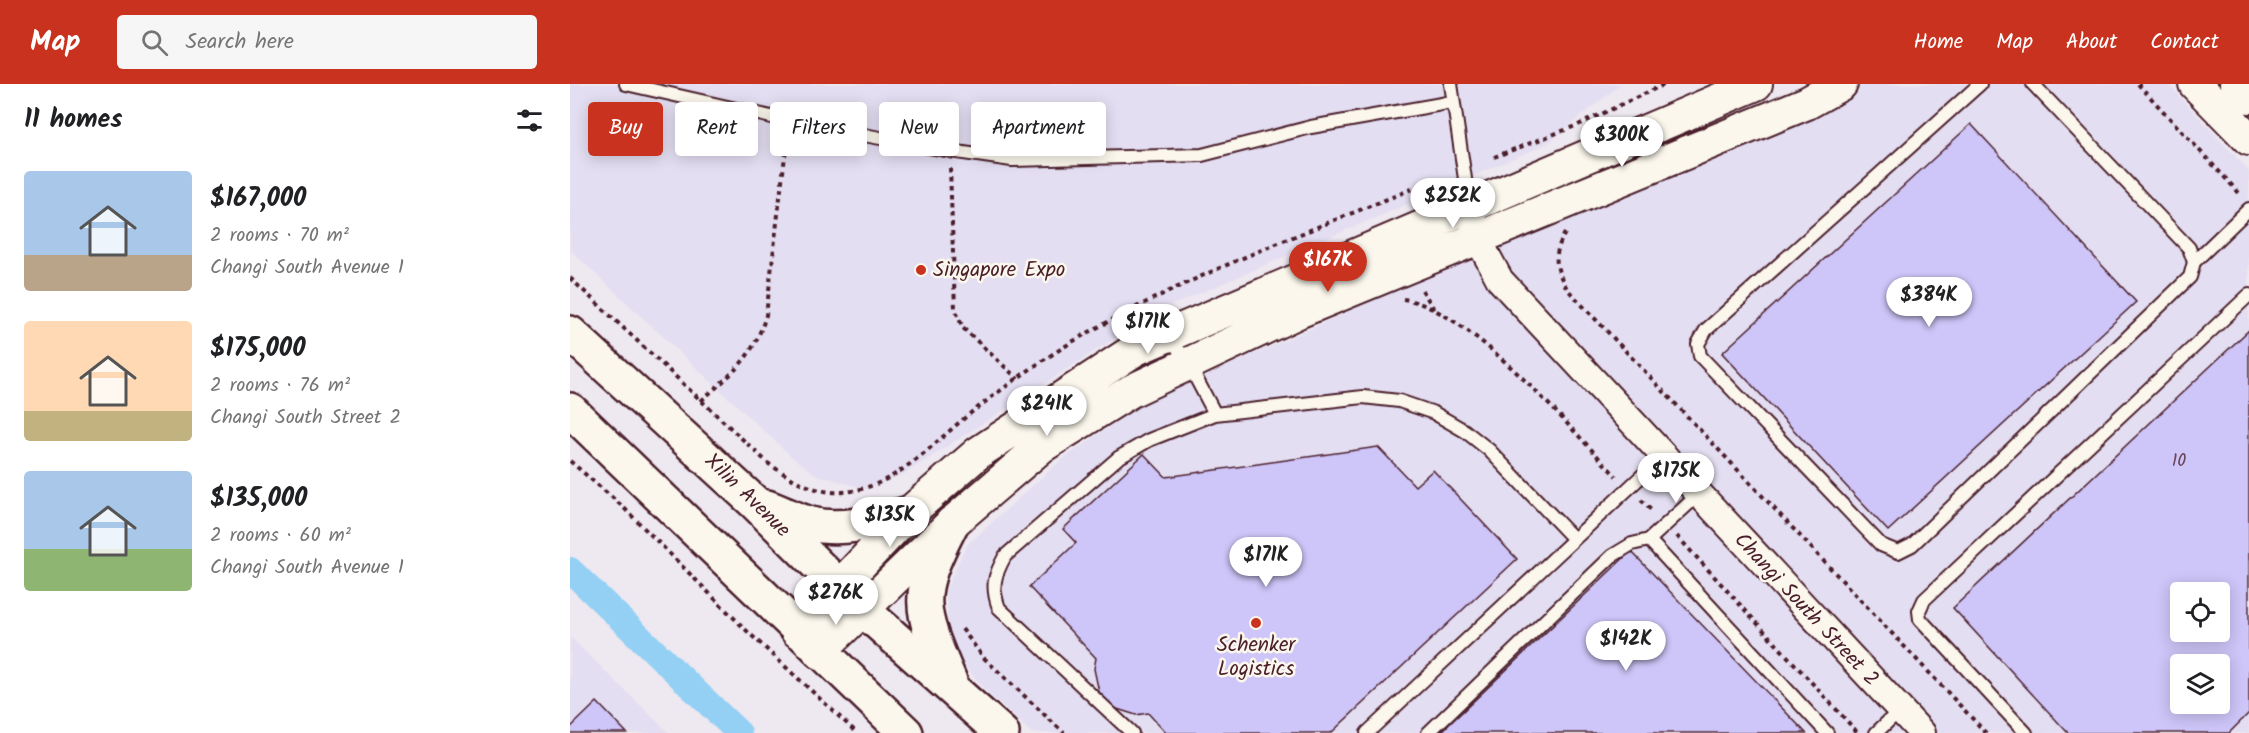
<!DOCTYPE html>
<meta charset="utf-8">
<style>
:root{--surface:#fff;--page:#f6f6f6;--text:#202124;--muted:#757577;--accent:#c8321e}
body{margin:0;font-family:Kalam,sans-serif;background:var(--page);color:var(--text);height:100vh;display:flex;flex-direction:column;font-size:22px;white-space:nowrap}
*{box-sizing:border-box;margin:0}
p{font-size:20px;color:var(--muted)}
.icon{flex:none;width:33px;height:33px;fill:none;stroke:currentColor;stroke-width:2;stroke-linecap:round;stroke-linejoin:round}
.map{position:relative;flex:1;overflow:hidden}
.side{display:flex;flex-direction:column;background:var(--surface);width:570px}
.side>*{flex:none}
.top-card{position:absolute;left:18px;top:18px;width:570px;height:54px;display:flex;gap:12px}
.controls{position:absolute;left:1600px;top:498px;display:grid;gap:12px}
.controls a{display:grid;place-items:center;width:60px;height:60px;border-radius:6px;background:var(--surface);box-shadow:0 3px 15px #0003;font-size:30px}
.price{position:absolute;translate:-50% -51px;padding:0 14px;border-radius:21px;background:#fff;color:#222;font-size:20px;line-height:39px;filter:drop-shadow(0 2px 3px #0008)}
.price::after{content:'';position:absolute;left:50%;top:36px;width:18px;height:14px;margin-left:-9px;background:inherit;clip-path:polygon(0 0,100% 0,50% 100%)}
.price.active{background:var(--accent);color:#fff}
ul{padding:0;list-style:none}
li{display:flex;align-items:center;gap:18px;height:150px;padding:0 24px}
li span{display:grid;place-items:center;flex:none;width:168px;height:120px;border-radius:6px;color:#555}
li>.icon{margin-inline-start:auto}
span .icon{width:72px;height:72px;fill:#fffc;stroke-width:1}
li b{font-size:26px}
h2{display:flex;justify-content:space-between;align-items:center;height:72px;padding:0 24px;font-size:26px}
.pill{padding:0 21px;border-radius:6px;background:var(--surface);box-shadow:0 3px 15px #0003;font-size:21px;line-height:54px}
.pill.active{background:var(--accent);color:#fff}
header{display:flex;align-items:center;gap:36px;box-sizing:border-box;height:84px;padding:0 30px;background:var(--accent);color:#fff}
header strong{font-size:28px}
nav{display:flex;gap:33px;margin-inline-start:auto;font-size:21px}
.search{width:420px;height:54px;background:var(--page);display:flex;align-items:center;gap:15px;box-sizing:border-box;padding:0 21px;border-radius:6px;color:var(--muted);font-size:22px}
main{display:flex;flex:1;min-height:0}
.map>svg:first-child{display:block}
.built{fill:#e4def2;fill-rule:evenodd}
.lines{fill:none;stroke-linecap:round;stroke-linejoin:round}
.canal{stroke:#93d0f4;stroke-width:26}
.building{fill:#cec5f8;stroke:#4a1f2b;stroke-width:1.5;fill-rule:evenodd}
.service-casing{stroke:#4a1f2b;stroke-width:16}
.minor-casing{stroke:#4a1f2b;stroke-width:30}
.tertiary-casing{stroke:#4a1f2b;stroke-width:36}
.primary-casing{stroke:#4a1f2b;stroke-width:38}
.path{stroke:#4a1f2b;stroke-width:4;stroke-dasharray:4.5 4.5;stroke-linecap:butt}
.service{stroke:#fbf7ec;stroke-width:12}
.minor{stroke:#fbf7ec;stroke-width:26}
.tertiary{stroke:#fbf7ec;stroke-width:32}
.primary{stroke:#fbf7ec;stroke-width:33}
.poi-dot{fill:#c8321e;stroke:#fbf7ec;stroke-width:2}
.labels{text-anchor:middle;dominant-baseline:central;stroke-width:5;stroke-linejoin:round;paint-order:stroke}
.number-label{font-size:18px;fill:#6b485e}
.poi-label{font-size:21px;fill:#4a1f2b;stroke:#fbf7ec;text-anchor:start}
.street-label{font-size:21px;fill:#4a1f2b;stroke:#fbf7ec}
</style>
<header>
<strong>Map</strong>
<div class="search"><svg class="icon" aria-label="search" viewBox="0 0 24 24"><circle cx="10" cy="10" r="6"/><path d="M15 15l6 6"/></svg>Search here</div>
<nav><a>Home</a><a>Map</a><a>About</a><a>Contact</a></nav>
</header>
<main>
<section class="side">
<h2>11 homes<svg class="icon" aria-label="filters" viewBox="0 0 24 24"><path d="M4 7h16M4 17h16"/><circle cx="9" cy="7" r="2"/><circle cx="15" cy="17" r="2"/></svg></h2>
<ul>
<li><span style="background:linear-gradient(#a9c7e8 70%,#b9a48a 0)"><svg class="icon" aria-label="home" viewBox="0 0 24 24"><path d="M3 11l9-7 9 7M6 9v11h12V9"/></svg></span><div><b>$167,000</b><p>2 rooms · 70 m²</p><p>Changi South Avenue 1</p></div></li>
<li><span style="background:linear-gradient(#ffd9b3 75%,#c2b280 0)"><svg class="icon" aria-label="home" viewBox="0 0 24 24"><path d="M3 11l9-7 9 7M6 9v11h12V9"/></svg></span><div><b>$175,000</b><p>2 rooms · 76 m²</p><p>Changi South Street 2</p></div></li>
<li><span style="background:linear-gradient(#a9c7e8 65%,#8fb573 0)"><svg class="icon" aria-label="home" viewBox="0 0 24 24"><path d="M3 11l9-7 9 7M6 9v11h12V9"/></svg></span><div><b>$135,000</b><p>2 rooms · 60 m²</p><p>Changi South Avenue 1</p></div></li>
</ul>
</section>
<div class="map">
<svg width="1679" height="649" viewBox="0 0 1679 649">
<rect width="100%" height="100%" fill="#eee8f0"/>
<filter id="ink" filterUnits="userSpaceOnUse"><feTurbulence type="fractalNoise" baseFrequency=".0167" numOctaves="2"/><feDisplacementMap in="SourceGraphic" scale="12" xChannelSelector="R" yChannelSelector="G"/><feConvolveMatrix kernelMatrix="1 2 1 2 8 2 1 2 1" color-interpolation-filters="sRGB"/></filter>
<g filter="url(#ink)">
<path class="built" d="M0,0H1051L977,60L584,229L336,389L296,405L247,391L222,373L0,166Z
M1287,0H1598L1679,87V649H462L416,607L380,564L376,506L396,462L490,377L570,321ZM1611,508H1650V548H1611ZM1611,580H1650V620H1611Z
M0,553L99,649H0Z"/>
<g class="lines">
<path class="canal" d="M0,486L169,649"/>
</g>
<path class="building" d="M1401,40L1566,218L1318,447L1152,269Z
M1679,246V629L1659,649H1498L1383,524ZM1611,508H1650V548H1611ZM1611,580H1650V620H1611Z
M808,363L845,402L863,386L947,475L761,649H596L578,629L566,631L544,624L529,608L524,585L526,574L459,503L506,459L493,445L574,370L596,393Z
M1061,467L1236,649H870Z
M27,618L57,649H0V644Z"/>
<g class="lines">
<g class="service-casing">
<path id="service" d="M56,0L219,37L380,67L442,76L632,71L741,43L883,18
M881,0L899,122
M1410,0L1136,246L1128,260L1130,272L1311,461L1328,468L1342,461L1620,193L1624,178L1679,125
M1463,0L1619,164L1624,178
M599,252L618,279L645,330
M1079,456L1257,649
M562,649L429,524C421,503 424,492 435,472L548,374L579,356L645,330L793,313L829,317L864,329L895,347L919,366L1004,455
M797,649L1092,373
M858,649L1042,472L1062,460L1079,456L1128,411
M1306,649L1330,626
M1456,649L1350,535L1349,527L1354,516L1679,211"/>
</g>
<g class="minor-casing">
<path id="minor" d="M903,138L908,155L930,196L1352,649"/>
</g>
<g class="tertiary-casing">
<path id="tertiary" d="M1625,0L1679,55
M1666,0L1679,13
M227,547L339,429L408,369L566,265L1186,0
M249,568L382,439L471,363L561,307L728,228L1237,19L1271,0"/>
</g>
<g class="primary-casing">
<path id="primary" d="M0,249L184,418L292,525L432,649
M0,326L336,649
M197,423C211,428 226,436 241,440C272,448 309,437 339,429
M380,597C348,522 344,513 382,439"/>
</g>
<path class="path" d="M1568,0L1670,110
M924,73L1008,41L1095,0
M380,84L385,225L393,244L448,295
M995,149C982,172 985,185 998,206L1416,649
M0,194L199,380C229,400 254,415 291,405C335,394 370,352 406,325C440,299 477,272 514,251C619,192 731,150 842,105
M852,206L864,225
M833,215C900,225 999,343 1046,392
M131,317C164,287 183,275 196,231L217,55
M0,377L52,422L179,549L287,649
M1071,416L1083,428
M1107,452L1288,649
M392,545L414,574L494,649"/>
<use href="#service" class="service"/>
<use href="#minor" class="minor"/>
<use href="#tertiary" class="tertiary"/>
<use href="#primary" class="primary"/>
</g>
</g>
<g class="poi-dot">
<circle cx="351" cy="186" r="6"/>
<circle cx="686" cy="539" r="6"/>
</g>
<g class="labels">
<g class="number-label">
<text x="1609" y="377">10</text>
</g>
<g class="poi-label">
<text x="363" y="186">Singapore Expo</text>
<text x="686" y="561" text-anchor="middle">Schenker<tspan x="686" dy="24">Logistics</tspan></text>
</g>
<g class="street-label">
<text transform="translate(177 412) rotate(44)">Xilin Avenue</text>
<text transform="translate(1236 526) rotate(47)">Changi South Street 2</text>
</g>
</g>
</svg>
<div class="controls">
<a><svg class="icon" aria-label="locate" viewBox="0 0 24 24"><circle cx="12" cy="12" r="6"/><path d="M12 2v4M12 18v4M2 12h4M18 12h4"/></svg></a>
<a><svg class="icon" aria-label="layers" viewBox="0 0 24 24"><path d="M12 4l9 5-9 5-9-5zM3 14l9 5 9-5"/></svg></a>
</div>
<b class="price" style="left:1052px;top:84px">$300K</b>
<b class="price" style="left:883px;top:145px">$252K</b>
<b class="price active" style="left:758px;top:209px">$167K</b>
<b class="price" style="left:1359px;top:244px">$384K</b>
<b class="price" style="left:578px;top:271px">$171K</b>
<b class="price" style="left:477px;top:353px">$241K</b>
<b class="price" style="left:1106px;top:420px">$175K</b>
<b class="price" style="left:320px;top:464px">$135K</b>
<b class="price" style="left:696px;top:504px">$171K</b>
<b class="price" style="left:266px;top:542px">$276K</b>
<b class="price" style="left:1056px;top:588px">$142K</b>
<div class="top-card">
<a class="pill active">Buy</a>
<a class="pill">Rent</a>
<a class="pill">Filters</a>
<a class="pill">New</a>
<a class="pill">Apartment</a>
</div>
</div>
</main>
